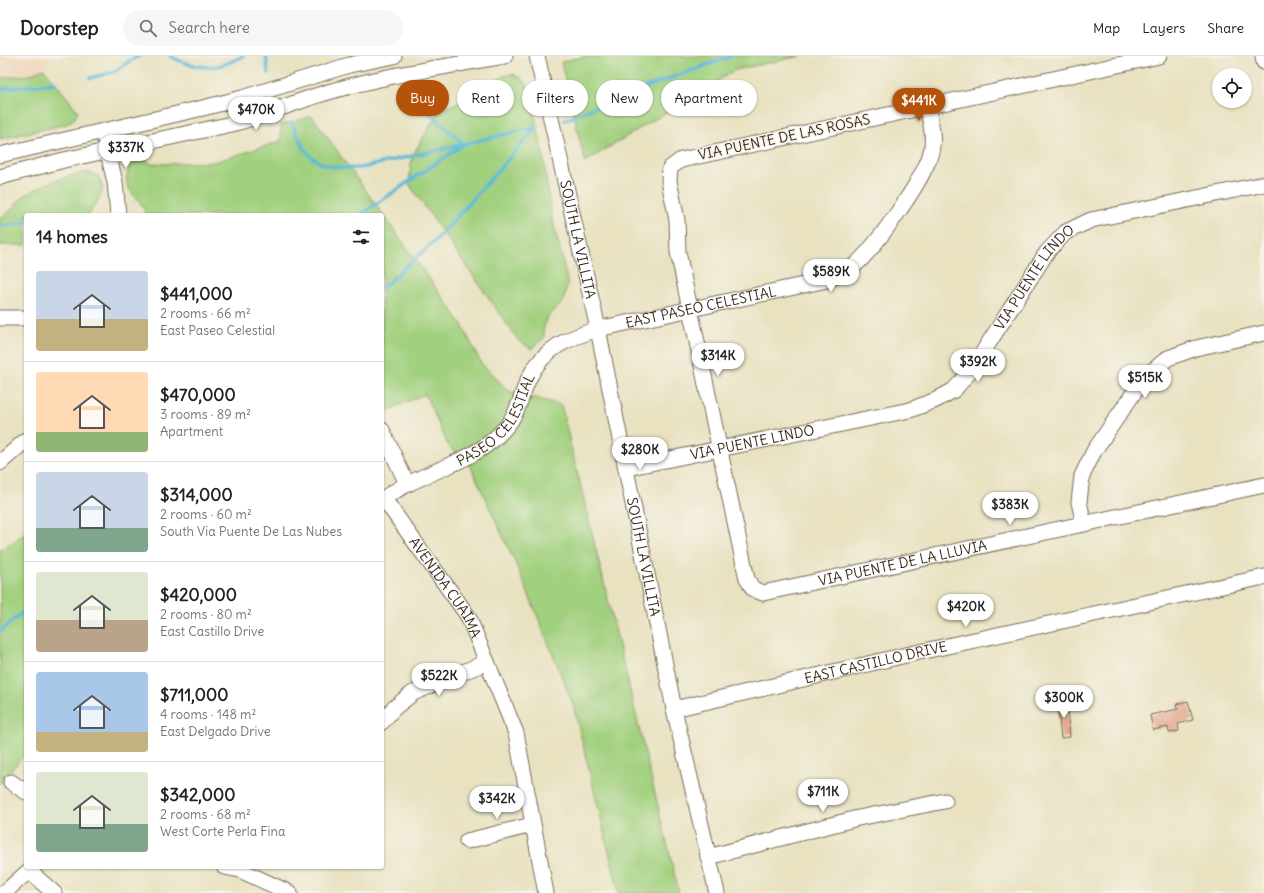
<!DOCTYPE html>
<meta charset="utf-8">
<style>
:root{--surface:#fff;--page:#f6f6f6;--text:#202124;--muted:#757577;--line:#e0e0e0;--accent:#b45309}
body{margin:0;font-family:Delius,sans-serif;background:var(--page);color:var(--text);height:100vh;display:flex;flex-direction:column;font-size:15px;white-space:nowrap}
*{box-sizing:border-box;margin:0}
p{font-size:13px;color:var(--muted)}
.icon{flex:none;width:22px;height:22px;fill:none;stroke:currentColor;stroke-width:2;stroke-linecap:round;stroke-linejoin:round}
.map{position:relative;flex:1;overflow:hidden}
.sheet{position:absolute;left:24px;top:157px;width:360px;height:656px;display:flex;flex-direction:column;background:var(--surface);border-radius:4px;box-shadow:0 1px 3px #0004}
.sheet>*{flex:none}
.top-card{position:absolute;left:396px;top:24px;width:380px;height:36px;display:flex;gap:8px}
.tools{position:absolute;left:1212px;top:12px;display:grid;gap:8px}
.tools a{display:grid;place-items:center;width:40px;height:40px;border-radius:50%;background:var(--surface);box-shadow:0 1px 3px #0004;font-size:20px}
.price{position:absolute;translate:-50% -34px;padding:0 9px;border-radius:14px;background:#fff;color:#222;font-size:13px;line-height:26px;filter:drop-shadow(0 1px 2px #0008)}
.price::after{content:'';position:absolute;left:50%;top:24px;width:12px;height:9px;margin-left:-6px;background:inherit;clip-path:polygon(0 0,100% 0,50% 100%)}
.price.selected{background:var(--accent);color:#fff}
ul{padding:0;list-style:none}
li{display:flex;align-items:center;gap:12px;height:100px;padding:0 12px}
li+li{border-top:1px solid var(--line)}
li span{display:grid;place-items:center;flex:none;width:112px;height:80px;border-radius:4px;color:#555}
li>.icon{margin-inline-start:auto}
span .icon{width:48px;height:48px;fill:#fffc;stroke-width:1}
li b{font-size:17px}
h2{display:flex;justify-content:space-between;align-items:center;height:48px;padding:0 12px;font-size:17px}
.tag{padding:0 14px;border-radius:18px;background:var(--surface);box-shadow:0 1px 3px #0004;font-size:14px;line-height:36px}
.tag.selected{background:var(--accent);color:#fff}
header{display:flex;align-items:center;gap:24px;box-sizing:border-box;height:56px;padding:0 20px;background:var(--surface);border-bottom:1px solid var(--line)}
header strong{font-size:19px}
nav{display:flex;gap:22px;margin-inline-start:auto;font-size:14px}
.search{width:280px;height:36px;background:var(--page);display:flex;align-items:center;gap:10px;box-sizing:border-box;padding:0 14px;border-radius:22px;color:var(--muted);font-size:15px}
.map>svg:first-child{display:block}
.built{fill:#eed7bb}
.green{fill:#a1d07e;stroke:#6e7d4e}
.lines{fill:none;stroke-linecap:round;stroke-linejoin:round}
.stream{stroke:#5bb9da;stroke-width:3.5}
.building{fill:#e4ab92}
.minor-casing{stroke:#786a57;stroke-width:17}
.minor{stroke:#fff;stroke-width:15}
.labels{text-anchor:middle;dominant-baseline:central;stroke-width:3;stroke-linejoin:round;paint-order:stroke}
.street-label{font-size:14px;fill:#3b2a1e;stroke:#f7f3e8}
</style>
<header>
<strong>Doorstep</strong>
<div class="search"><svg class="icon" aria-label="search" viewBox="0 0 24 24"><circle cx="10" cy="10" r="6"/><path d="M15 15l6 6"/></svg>Search here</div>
<nav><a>Map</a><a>Layers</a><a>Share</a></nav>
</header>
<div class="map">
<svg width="1264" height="837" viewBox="0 0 1264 837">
<rect width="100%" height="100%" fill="#f7f3e8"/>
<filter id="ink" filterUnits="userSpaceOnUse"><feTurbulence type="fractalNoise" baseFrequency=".025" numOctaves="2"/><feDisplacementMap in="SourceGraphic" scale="8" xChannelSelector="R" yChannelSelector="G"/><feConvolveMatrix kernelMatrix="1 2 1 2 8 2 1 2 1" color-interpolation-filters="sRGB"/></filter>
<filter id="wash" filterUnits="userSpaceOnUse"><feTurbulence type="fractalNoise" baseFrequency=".012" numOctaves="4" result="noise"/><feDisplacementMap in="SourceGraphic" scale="16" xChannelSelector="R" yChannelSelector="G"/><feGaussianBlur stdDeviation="0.9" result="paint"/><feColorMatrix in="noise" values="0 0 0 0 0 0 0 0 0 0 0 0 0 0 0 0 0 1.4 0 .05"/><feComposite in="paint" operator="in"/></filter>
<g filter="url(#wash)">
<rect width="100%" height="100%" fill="#e8e2c1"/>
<path class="built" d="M0,0H50L44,13L29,19L0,22Z"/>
<path class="green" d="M586,0H801L735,14L585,106L561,6Z
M44,13L78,55L75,62L67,68L0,83V22L29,19Z
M513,18L522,23L528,30L543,98L551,157L568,227L563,246L546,263L543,276L545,281L531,293L518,284L409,128L411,108L415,95L438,57L504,20Z
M312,60L461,267L481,307L509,335L561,349L679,837H619L573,648L522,522L471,411L449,391L425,338L382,357V159H145C144,139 115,137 132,107L146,104L151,108L215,106L281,85V69Z
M88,116L98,120C109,139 96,143 89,159H26V189H0V161C11,158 15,147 23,141C42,127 65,121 88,116Z
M26,477V696L0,728V494Z"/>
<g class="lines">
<path class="stream" d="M170,0C195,14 217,15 243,0
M266,0L268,17
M90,22L114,16L134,2L140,0
M0,33L55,27
M565,64L624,39L732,0
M292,67C308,106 318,113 360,112L537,71
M360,159L464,88L406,36
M0,170L26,167
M382,232L437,183L536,72
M0,576L26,553"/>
</g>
<g id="blocks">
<path class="building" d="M1066,644L1070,681L1061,682L1057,645Z
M1188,645L1193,664L1178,668L1179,675L1169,677L1168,671L1153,674L1150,659L1178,653L1177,648Z"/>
</g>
</g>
<g filter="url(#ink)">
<use href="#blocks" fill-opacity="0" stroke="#786a57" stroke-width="1"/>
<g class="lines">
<g class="minor-casing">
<g id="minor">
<path id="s1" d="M537,0L598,273L674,653L717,837"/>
<path id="s2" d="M1159,0L681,104L670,112L669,125L677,164L678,196L747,523L753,533L763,537L1264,429"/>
<path d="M1263,0L1264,6"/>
<path d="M105,85L115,126L118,159"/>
<path d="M0,99L207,51L242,42L349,9L394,0"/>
<path d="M0,121L64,104L232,68C270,58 305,41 343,32C396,17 451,10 505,0"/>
<path d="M0,262H26"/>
<path d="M382,374L407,428"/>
<path d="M0,407L26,384"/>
<path id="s3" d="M626,412L910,354L936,344L954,334L972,313L1047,196L1066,176L1091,164L1264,128"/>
<path id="s4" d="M384,443L468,560L487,606L516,677L546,837"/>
<path id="s5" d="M382,444C419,415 474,409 505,372C519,357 521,337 530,320C545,291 569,282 598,273L827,224C835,220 847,216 854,210C875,192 925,122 931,96C935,81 930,65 927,50"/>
<path d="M1084,468L1079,446L1082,420L1094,395L1144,322L1168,302L1196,292L1264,277"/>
<path id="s6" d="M674,653L915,597L1264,521"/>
<path d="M382,666L394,652L413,637L487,606"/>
<path d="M11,726L26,736"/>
<path d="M467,785L532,769"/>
<path d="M708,801L858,762L945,745"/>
<path d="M224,811L240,814L290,837"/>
<path d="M30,816L54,837"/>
<path d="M4,837L33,811"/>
</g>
</g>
<use href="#minor" class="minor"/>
</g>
</g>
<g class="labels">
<g class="street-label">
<text transform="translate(784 81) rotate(-12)">VIA PUENTE DE LAS ROSAS</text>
<text stroke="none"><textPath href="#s1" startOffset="188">SOUTH LA VILLITA</textPath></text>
<text stroke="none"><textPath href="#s3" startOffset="477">VIA PUENTE LINDO</textPath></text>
<text stroke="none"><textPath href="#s5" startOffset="392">EAST PASEO CELESTIAL</textPath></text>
<text stroke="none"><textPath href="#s5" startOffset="144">PASEO CELESTIAL</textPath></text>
<text stroke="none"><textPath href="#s3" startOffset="129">VIA PUENTE LINDO</textPath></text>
<text stroke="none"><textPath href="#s1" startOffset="512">SOUTH LA VILLITA</textPath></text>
<text stroke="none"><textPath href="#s2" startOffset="1087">VIA PUENTE DE LA LLUVIA</textPath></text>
<text stroke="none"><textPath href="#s4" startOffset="108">AVENIDA CUAIMA</textPath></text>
<text stroke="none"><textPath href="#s6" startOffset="207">EAST CASTILLO DRIVE</textPath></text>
</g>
</g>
</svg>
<div class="tools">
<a><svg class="icon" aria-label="locate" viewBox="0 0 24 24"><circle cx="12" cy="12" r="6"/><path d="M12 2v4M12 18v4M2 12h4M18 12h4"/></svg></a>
</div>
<b class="price selected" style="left:919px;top:66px">$441K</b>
<b class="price" style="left:256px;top:75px">$470K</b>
<b class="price" style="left:126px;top:113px">$337K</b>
<b class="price" style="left:831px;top:237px">$589K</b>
<b class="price" style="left:718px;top:321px">$314K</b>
<b class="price" style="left:978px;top:327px">$392K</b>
<b class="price" style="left:1145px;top:343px">$515K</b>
<b class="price" style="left:640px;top:415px">$280K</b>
<b class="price" style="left:1010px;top:470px">$383K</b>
<b class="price" style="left:966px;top:572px">$420K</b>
<b class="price" style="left:439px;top:641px">$522K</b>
<b class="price" style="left:1064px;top:663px">$300K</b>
<b class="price" style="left:823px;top:757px">$711K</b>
<b class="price" style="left:497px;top:764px">$342K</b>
<div class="top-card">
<a class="tag selected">Buy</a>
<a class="tag">Rent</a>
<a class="tag">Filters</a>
<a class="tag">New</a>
<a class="tag">Apartment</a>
</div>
<section class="sheet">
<h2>14 homes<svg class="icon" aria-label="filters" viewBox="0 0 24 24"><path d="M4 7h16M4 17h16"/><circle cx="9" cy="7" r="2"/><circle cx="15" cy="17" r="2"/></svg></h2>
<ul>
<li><span style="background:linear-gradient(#c9d6e8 60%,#c2b280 0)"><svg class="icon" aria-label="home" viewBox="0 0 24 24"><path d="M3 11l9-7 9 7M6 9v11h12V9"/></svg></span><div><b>$441,000</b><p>2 rooms · 66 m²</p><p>East Paseo Celestial</p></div></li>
<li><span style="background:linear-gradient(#ffd9b3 75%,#8fb573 0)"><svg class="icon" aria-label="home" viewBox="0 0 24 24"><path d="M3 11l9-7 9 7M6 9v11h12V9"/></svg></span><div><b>$470,000</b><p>3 rooms · 89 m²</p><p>Apartment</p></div></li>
<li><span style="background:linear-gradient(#c9d6e8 70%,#7fa58c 0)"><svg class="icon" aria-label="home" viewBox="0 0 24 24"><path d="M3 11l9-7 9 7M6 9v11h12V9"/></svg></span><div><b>$314,000</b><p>2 rooms · 60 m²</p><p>South Via Puente De Las Nubes</p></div></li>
<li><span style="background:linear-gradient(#dfe7d0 60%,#b9a48a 0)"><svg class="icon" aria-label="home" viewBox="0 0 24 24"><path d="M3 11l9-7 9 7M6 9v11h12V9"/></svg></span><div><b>$420,000</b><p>2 rooms · 80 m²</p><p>East Castillo Drive</p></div></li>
<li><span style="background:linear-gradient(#a9c7e8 75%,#c2b280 0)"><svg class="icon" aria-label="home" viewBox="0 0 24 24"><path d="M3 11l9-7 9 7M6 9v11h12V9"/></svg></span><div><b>$711,000</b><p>4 rooms · 148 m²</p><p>East Delgado Drive</p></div></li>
<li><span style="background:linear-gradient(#dfe7d0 65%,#7fa58c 0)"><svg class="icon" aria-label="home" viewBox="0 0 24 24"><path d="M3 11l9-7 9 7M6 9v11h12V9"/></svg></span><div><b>$342,000</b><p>2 rooms · 68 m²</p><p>West Corte Perla Fina</p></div></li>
</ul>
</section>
</div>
